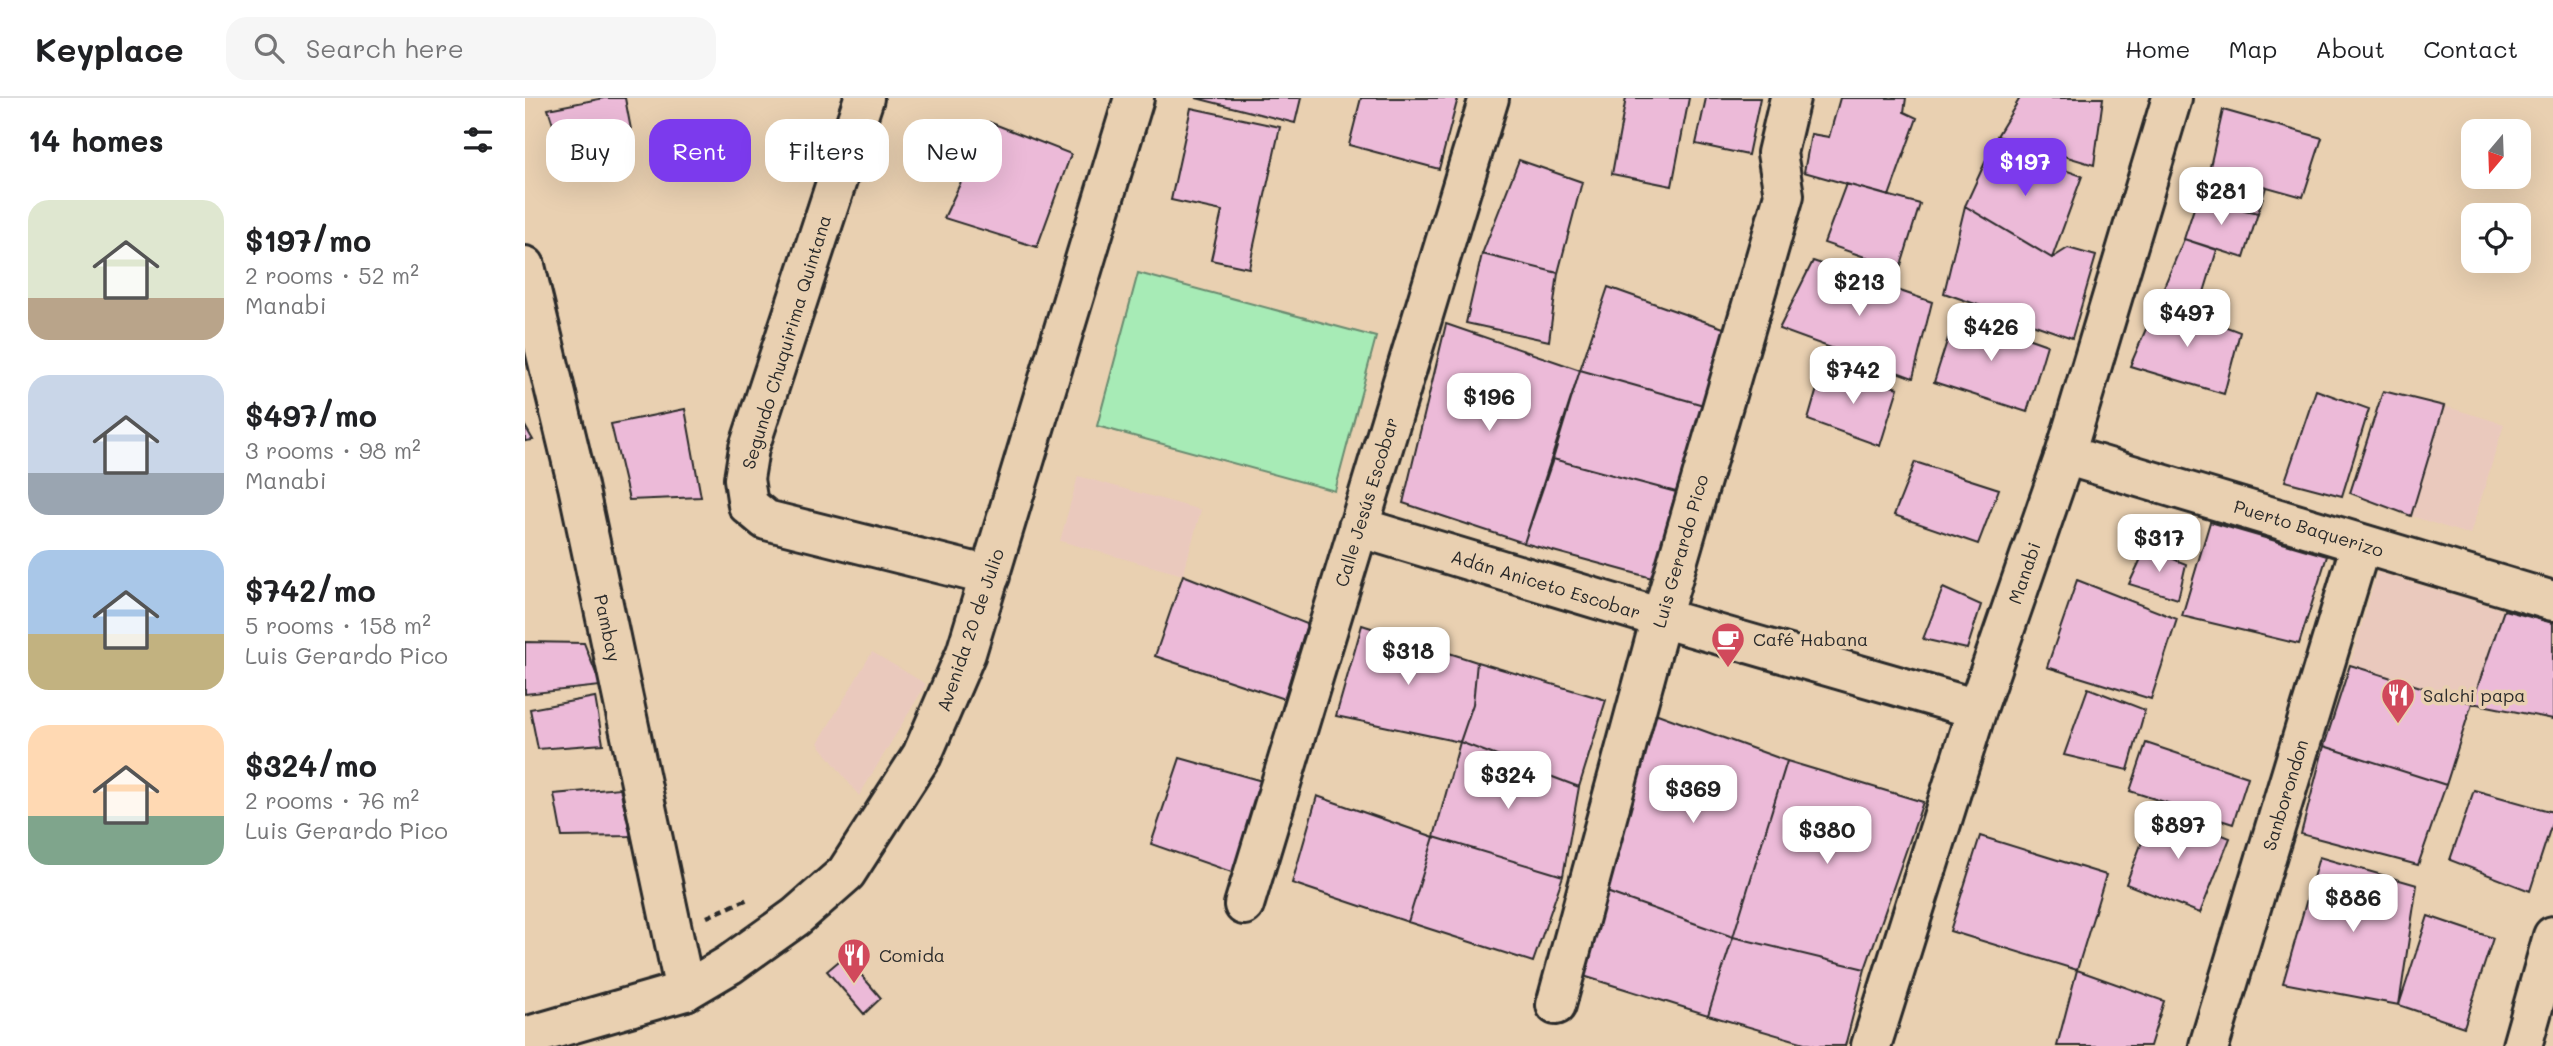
<!DOCTYPE html>
<meta charset="utf-8">
<style>
:root{--surface:#fff;--page:#f6f6f6;--text:#202124;--muted:#757577;--line:#e0e0e0;--accent:#7c3aed}
body{margin:0;font-family:Mali,sans-serif;background:var(--page);color:var(--text);height:100vh;display:flex;flex-direction:column;font-size:26px;white-space:nowrap}
*{box-sizing:border-box;margin:0}
p{font-size:23px;color:var(--muted)}
.icon{flex:none;width:38px;height:38px;fill:none;stroke:currentColor;stroke-width:2;stroke-linecap:round;stroke-linejoin:round}
.map{position:relative;flex:1;overflow:hidden}
.sheet{display:flex;flex-direction:column;background:var(--surface);width:525px}
.sheet>*{flex:none}
.banner{position:absolute;left:21px;top:21px;width:665px;height:63px;display:flex;gap:14px}
.needle{width:46px;rotate:199deg}
.tools{position:absolute;left:1936px;top:21px;display:grid;gap:14px}
.tools a{display:grid;place-items:center;width:70px;height:70px;border-radius:14px;background:var(--surface);box-shadow:0 7px 28px #0002;font-size:35px}
.price{position:absolute;translate:-50% -60px;padding:0 16px;border-radius:14px;background:#fff;color:#222;font-size:23px;line-height:46px;filter:drop-shadow(0 2px 4px #0008)}
.price::after{content:'';position:absolute;left:50%;top:42px;width:21px;height:16px;margin-left:-10px;background:inherit;clip-path:polygon(0 0,100% 0,50% 100%)}
.price.selected{background:var(--accent);color:#fff}
ul{padding:0;list-style:none}
li{display:flex;align-items:center;gap:21px;height:175px;padding:0 28px}
li span{display:grid;place-items:center;flex:none;width:196px;height:140px;border-radius:21px;color:#555}
li>.icon{margin-inline-start:auto}
span .icon{width:84px;height:84px;fill:#fffc;stroke-width:1}
li b{font-size:30px}
h2{display:flex;justify-content:space-between;align-items:center;height:84px;padding:0 28px;font-size:30px}
.tag{padding:0 24px;border-radius:21px;background:var(--surface);box-shadow:0 7px 28px #0002;font-size:24px;line-height:63px}
.tag.selected{background:var(--accent);color:#fff}
header{display:flex;align-items:center;gap:42px;box-sizing:border-box;height:98px;padding:0 35px;background:var(--surface);border-bottom:2px solid var(--line)}
header strong{font-size:33px}
nav{display:flex;gap:38px;margin-inline-start:auto;font-size:24px}
.search{width:490px;height:63px;background:var(--page);display:flex;align-items:center;gap:18px;box-sizing:border-box;padding:0 24px;border-radius:21px;color:var(--muted);font-size:26px}
main{display:flex;flex:1;min-height:0}
.map>svg:first-child{display:block}
.built{fill:#eac9bd}
.green{fill:#a7ebb6;stroke:#698b70;stroke-width:2}
.building{fill:#ecbad8;stroke:#2b2b2b;stroke-width:2}
.lines{fill:none;stroke-linecap:round;stroke-linejoin:round}
.minor-casing{stroke:#2b2b2b;stroke-width:44}
.major-casing{stroke:#2b2b2b;stroke-width:44}
.path{stroke:#2b2b2b;stroke-width:4.5;stroke-dasharray:7 5;stroke-linecap:butt}
.minor{stroke:#e9d0b1;stroke-width:38}
.major{stroke:#e9d0b1;stroke-width:38}
.labels{text-anchor:middle;dominant-baseline:central;stroke-width:7;stroke-linejoin:round;paint-order:stroke}
.street-label{font-size:18px;fill:#2b2b2b;stroke:#e9d0b1}
.poi-label{font-size:18px;fill:#2b2b2b;stroke:#e9d0b1;text-anchor:start}
</style>
<header>
<strong>Keyplace</strong>
<div class="search"><svg class="icon" aria-label="search" viewBox="0 0 24 24"><circle cx="10" cy="10" r="6"/><path d="M15 15l6 6"/></svg>Search here</div>
<nav><a>Home</a><a>Map</a><a>About</a><a>Contact</a></nav>
</header>
<main>
<section class="sheet">
<h2>14 homes<svg class="icon" aria-label="filters" viewBox="0 0 24 24"><path d="M4 7h16M4 17h16"/><circle cx="9" cy="7" r="2"/><circle cx="15" cy="17" r="2"/></svg></h2>
<ul>
<li><span style="background:linear-gradient(#dfe7d0 70%,#b9a48a 0)"><svg class="icon" aria-label="home" viewBox="0 0 24 24"><path d="M3 11l9-7 9 7M6 9v11h12V9"/></svg></span><div><b>$197/mo</b><p>2 rooms · 52 m²</p><p>Manabi</p></div></li>
<li><span style="background:linear-gradient(#c9d6e8 70%,#9aa5b1 0)"><svg class="icon" aria-label="home" viewBox="0 0 24 24"><path d="M3 11l9-7 9 7M6 9v11h12V9"/></svg></span><div><b>$497/mo</b><p>3 rooms · 98 m²</p><p>Manabi</p></div></li>
<li><span style="background:linear-gradient(#a9c7e8 60%,#c2b280 0)"><svg class="icon" aria-label="home" viewBox="0 0 24 24"><path d="M3 11l9-7 9 7M6 9v11h12V9"/></svg></span><div><b>$742/mo</b><p>5 rooms · 158 m²</p><p>Luis Gerardo Pico</p></div></li>
<li><span style="background:linear-gradient(#ffd9b3 65%,#7fa58c 0)"><svg class="icon" aria-label="home" viewBox="0 0 24 24"><path d="M3 11l9-7 9 7M6 9v11h12V9"/></svg></span><div><b>$324/mo</b><p>2 rooms · 76 m²</p><p>Luis Gerardo Pico</p></div></li>
</ul>
</section>
<div class="map">
<svg width="2028" height="948" viewBox="0 0 2028 948">
<rect width="100%" height="100%" fill="#e9d0b1"/>
<filter id="ink" filterUnits="userSpaceOnUse"><feTurbulence type="fractalNoise" baseFrequency=".0143" numOctaves="2"/><feDisplacementMap in="SourceGraphic" scale="14" xChannelSelector="R" yChannelSelector="G"/><feConvolveMatrix kernelMatrix="1 2 1 2 8 2 1 2 1" color-interpolation-filters="sRGB"/></filter>
<g filter="url(#ink)">
<path class="built" d="M1919,308L1979,326L1945,437L1886,418Z
M553,378L676,412L658,477L535,443Z
M1852,474L1979,512L1947,605L1825,567Z
M347,554L401,586L334,698L293,645Z"/>
<path class="green" d="M613,175L851,239L810,393L572,328Z"/>
<path class="building" d="M79,0H100L108,42L38,57L23,11Z
M671,0H776L770,25Z
M836,0H933L914,71L824,47Z
M1101,0H1164L1147,88L1087,76Z
M1181,0H1235L1223,57L1171,46Z
M1315,0H1381L1379,14L1392,20L1364,98L1279,74L1286,36L1304,39Z
M1495,0H1578L1569,67L1472,38Z
M666,10L755,29L724,170L686,162L697,113L646,102Z
M1698,12L1797,40L1778,99L1684,73Z
M212,24L216,46L140,55L133,40Z
M464,24L546,56L512,149L419,120Z
M1468,47L1557,78L1527,160L1440,108Z
M994,62L1057,84L1033,175L957,156Z
M1684,73L1741,89L1733,115L1672,101Z
M1321,86L1395,106L1375,171L1299,145Z
M1672,101L1733,115L1719,160L1659,141Z
M1440,108L1527,160L1543,150L1571,158L1547,240L1419,195Z
M1659,141L1692,152L1672,217L1633,203Z
M957,156L1033,175L1024,243L941,225Z
M1288,163L1407,204L1388,280L1254,231Z
M1083,189L1204,232L1182,308L1055,272Z
M1633,203L1715,234L1699,296L1605,268Z
M1431,215L1522,247L1502,314L1409,284Z
M921,226L1055,272L999,445L878,405Z
M1298,270L1373,290L1355,348L1283,322Z
M1055,272L1182,308L1151,394L1028,361Z
M1791,292L1844,311L1817,398L1760,383Z
M1858,293L1919,308L1886,418L1825,395Z
M160,311L176,399L104,402L86,326Z
M0,328L8,342L0,343Z
M1028,361L1151,394L1127,480L999,445Z
M1390,364L1474,391L1453,446L1369,417Z
M1685,424L1802,458L1774,546L1657,518Z
M1621,450L1661,466L1653,501L1604,486Z
M658,477L782,526L759,601L630,558Z
M1552,482L1652,521L1626,601L1522,569Z
M1418,490L1456,507L1442,551L1398,541Z
M1979,512L2028,525V621L1947,605Z
M837,527L952,564L948,606L935,644L811,618Z
M0,544L59,545L76,588L0,596Z
M952,564L1081,602L1054,689L935,644L948,606Z
M1825,567L1947,605L1921,687L1799,648Z
M1563,590L1620,612L1603,672L1539,657Z
M70,599L78,646L13,651L5,611Z
M1127,614L1262,663L1208,839L1076,792Z
M935,644L1054,689L1038,778L909,739Z
M1621,645L1723,679L1708,726L1605,693Z
M1799,648L1921,687L1893,767L1776,736Z
M655,660L737,683L712,776L626,746Z
M1262,663L1398,704L1340,871L1208,839Z
M95,690L106,738L37,739L29,696Z
M1949,692L2028,714V722L2005,793L1925,762Z
M792,698L909,739L883,824L767,785Z
M1630,710L1705,740L1675,815L1601,786Z
M1455,738L1581,777L1552,872L1425,833Z
M909,739L1038,778L1008,864L883,824Z
M1794,759L1892,787L1874,907L1758,885Z
M1076,792L1208,839L1183,917L1052,876Z
M1903,818L1968,840L1939,929L1874,907Z
M1208,839L1340,871L1320,948H1290L1183,917Z
M320,858L356,900L339,916L302,873Z
M1552,872L1639,903L1625,948H1532Z"/>
<g class="lines">
<g class="minor-casing">
<path id="minor" d="M339,0L224,350L219,381L223,407L241,422L465,478
M0,168L53,388L160,893
M1540,357L2028,503
M833,429L1136,520L1452,611
M719,807L964,0
M1031,907L1136,520L1259,97L1252,55L1265,0
M1346,948L1452,611L1540,357L1647,0
M1684,948L1836,446
M1997,948L2028,838"/>
</g>
<g class="major-casing">
<path id="major" d="M0,939L160,893L204,867L271,819L321,775L397,657L441,555L609,0"/>
</g>
<path class="path" d="M182,819L223,801"/>
<use href="#minor" class="minor"/>
<use href="#major" class="major"/>
</g>
</g>
<defs>
<g id="cafe-pin" transform="scale(1.75)"><path d="M0 17L-7.5 6A9.5 9.5 0 1 1 7.5 6Z" fill="#d1495b" stroke="#e9d0b1"/><path d="M-5.5-4.5H6V0H3Q3 3.5 0 3.5H-2.5Q-5.5 3.5-5.5 0ZM3-3.2v2h1.7v-2ZM-6 4.5H4V6H-6Z" fill="#fff"/></g>
<g id="restaurant-pin" transform="scale(1.75)"><path d="M0 17L-7.5 6A9.5 9.5 0 1 1 7.5 6Z" fill="#d1495b" stroke="#e9d0b1"/><path d="M-5-6h1v4h1v-4h1v4h1v-4h1v5L-1.5 .5V6h-2V.5L-5-1ZM5-6V6H3V1.5H1.5Q1.5-4 5-6Z" fill="#fff"/></g>
</defs>
<g fill-rule="evenodd">
<use href="#cafe-pin" x="1203" y="541"/>
<use href="#restaurant-pin" x="1873" y="597"/>
<use href="#restaurant-pin" x="329" y="857"/>
</g>
<g class="labels">
<g class="street-label">
<text transform="translate(261 244) rotate(-73)">Segundo Chuquirima Quintana</text>
<text transform="translate(841 404) rotate(-73)">Calle Jesús Escobar</text>
<text transform="translate(1784 430) rotate(17)">Puerto Baquerizo</text>
<text transform="translate(1155 453) rotate(-74)">Luis Gerardo Pico</text>
<text transform="translate(1499 475) rotate(-71)">Manabi</text>
<text transform="translate(1021 486) rotate(17)">Adán Aniceto Escobar</text>
<text transform="translate(83 530) rotate(78)">Pambay</text>
<text transform="translate(445 532) rotate(-71)">Avenida 20 de Julio</text>
<text transform="translate(1760 697) rotate(-73)">Sanborondon</text>
</g>
<g class="poi-label">
<text x="1228" y="541">Café Habana</text>
<text x="1898" y="597">Salchi papa</text>
<text x="354" y="857">Comida</text>
</g>
</g>
</svg>
<div class="tools">
<a><svg class="needle" viewBox="-14 -14 28 28"><path d="M0-13l5 13h-10z" fill="#e53935"/><path d="M0 13l5-13h-10z" fill="#757577"/></svg></a>
<a><svg class="icon" aria-label="locate" viewBox="0 0 24 24"><circle cx="12" cy="12" r="6"/><path d="M12 2v4M12 18v4M2 12h4M18 12h4"/></svg></a>
</div>
<b class="price selected" style="left:1500px;top:100px">$197</b>
<b class="price" style="left:1696px;top:129px">$281</b>
<b class="price" style="left:1334px;top:220px">$213</b>
<b class="price" style="left:1662px;top:251px">$497</b>
<b class="price" style="left:1466px;top:265px">$426</b>
<b class="price" style="left:1328px;top:308px">$742</b>
<b class="price" style="left:964px;top:335px">$196</b>
<b class="price" style="left:1634px;top:476px">$317</b>
<b class="price" style="left:883px;top:589px">$318</b>
<b class="price" style="left:983px;top:713px">$324</b>
<b class="price" style="left:1168px;top:727px">$369</b>
<b class="price" style="left:1653px;top:763px">$897</b>
<b class="price" style="left:1302px;top:768px">$380</b>
<b class="price" style="left:1828px;top:836px">$886</b>
<div class="banner">
<a class="tag">Buy</a>
<a class="tag selected">Rent</a>
<a class="tag">Filters</a>
<a class="tag">New</a>
</div>
</div>
</main>
